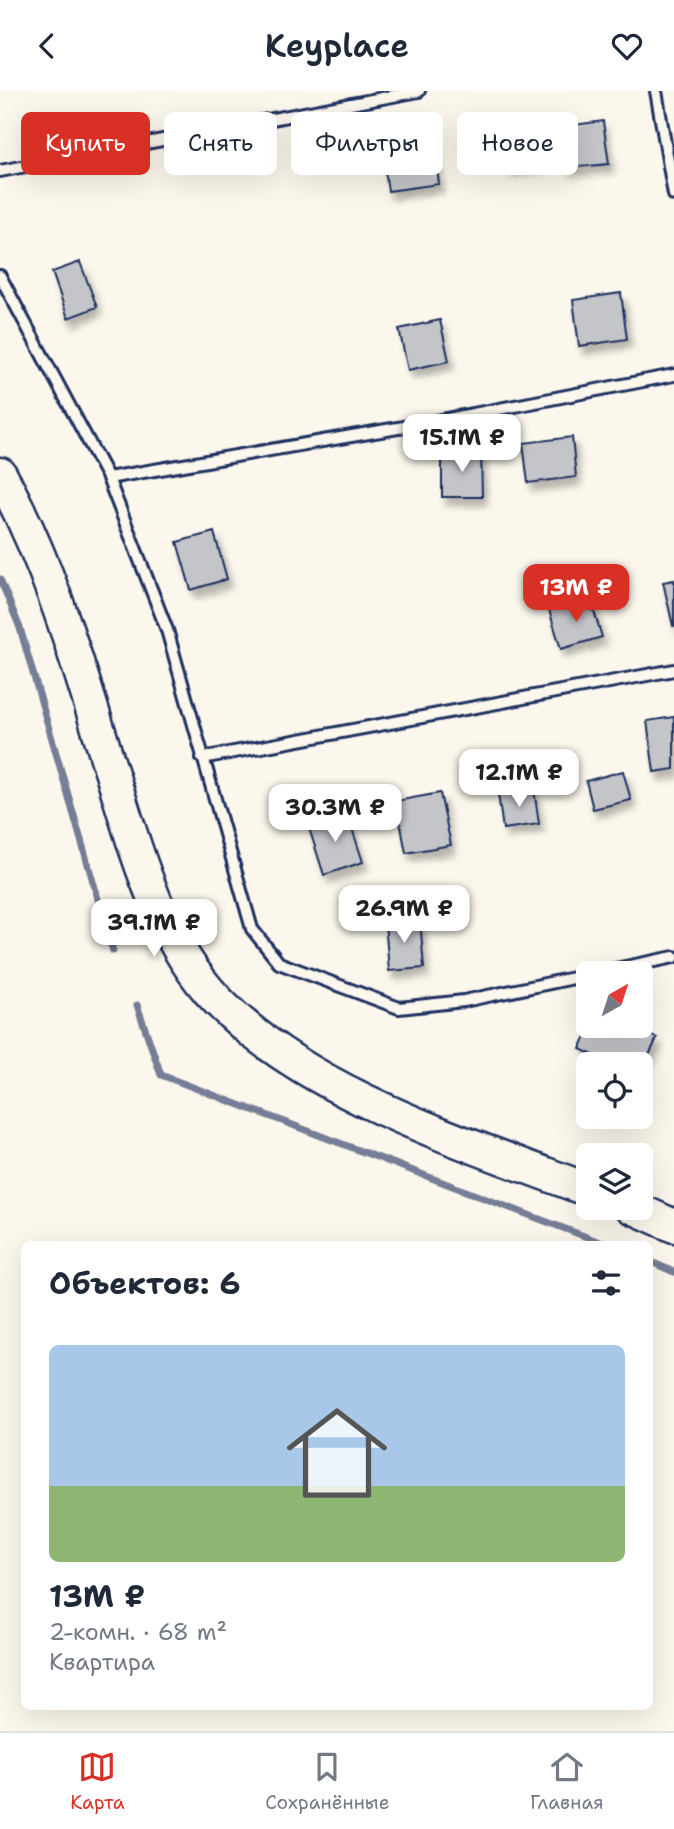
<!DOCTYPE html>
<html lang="ru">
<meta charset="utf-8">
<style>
:root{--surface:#fff;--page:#f2f2f3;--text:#1f2937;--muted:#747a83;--line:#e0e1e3;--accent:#d93025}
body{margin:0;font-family:"Shantell Sans",sans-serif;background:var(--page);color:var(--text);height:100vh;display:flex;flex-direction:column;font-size:26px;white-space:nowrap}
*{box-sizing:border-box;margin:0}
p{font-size:23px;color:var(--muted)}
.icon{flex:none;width:38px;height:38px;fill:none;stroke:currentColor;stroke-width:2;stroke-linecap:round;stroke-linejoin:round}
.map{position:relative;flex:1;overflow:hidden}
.side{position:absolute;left:21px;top:1150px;width:632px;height:469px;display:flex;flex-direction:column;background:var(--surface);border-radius:10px;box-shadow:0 7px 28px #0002}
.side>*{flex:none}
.hud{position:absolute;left:21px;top:21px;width:634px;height:63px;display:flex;gap:14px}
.needle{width:46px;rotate:39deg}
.controls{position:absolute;left:576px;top:870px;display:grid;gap:14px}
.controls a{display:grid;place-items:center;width:77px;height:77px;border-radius:10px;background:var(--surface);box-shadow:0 7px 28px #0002;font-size:35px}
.price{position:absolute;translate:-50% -60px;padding:0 16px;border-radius:14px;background:#fff;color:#222;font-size:23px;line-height:46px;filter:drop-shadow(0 2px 4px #0008)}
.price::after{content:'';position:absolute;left:50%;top:42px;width:21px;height:16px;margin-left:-10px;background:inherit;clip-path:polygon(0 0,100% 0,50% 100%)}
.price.current{background:var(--accent);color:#fff}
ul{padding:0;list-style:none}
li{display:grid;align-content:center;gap:14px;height:371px;padding:0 28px}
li+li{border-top:2px solid var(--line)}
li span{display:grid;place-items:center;height:217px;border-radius:10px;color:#555}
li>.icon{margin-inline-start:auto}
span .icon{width:126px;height:126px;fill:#fffc;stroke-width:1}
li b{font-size:30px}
h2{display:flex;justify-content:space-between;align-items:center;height:84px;padding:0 28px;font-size:30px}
.chip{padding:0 24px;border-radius:10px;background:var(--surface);box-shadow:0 7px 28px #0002;font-size:24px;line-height:63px}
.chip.current{background:var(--accent);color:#fff}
header{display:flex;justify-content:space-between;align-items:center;height:91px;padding:0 28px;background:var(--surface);font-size:32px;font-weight:600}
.menu{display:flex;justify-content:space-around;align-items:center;height:98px;border-top:2px solid var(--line);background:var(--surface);font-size:19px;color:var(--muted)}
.menu a{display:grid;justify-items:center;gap:4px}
.menu .current{color:var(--accent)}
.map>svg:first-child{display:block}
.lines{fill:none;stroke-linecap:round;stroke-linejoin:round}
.stream{stroke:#747e96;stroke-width:7}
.building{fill:#c3c5c9;stroke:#1b2f5e;stroke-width:2;filter:url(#shadow)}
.lane-casing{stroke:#1b2f5e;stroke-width:16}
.secondary-casing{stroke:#1b2f5e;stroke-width:37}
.lane{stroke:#fbf7ec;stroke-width:10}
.secondary{stroke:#fbf7ec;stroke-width:32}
</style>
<header><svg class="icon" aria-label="back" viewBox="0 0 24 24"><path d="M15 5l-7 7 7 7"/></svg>Keyplace<svg class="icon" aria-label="heart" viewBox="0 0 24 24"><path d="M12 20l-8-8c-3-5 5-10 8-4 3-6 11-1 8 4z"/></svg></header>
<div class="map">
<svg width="674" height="1640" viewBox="0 0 674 1640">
<defs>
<filter id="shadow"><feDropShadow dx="4.5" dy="8" stdDeviation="3.5" flood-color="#0004"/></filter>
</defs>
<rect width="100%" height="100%" fill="#fbf7ec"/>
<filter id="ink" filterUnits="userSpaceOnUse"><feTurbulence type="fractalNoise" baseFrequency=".0143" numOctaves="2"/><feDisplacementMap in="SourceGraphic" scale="14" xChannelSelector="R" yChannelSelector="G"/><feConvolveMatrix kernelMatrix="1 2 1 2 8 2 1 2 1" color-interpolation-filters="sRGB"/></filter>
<g filter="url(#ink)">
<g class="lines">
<path class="stream" d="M0,488L20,537L113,860
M137,914L161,984L605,1153
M649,1170L674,1181"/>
</g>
<path class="building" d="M533,27L541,71L506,77L498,33Z
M603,30L609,73L567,77L558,36Z
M433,46L439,93L388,100L381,53Z
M80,171L97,216L68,227L52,181Z
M621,202L627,248L579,255L573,209Z
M440,229L449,270L408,279L399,238Z
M572,346L576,386L528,392L523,352Z
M442,359H481L482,406H442Z
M214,441L227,488L191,499L177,451Z
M674,489V535H673L663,491Z
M590,507L602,546L561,558L549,519Z
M674,626V678L654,681L647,630Z
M623,680L631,709L593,718L586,690Z
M534,698L539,733L503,738L498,703Z
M440,702L451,754L406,762L396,710Z
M347,722L363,771L324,784L308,734Z
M420,828L424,877L389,880L385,831Z
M591,934H629L657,947L640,984V973H612L580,958Z"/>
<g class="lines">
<g class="lane-casing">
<path id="lane" d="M656,0L674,104
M0,80L419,0
M0,185L108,387L167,539L252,838L279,872L399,917L464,910L588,884
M108,387L427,332L674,284
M202,667L674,579
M596,882L674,866"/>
</g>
<g class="secondary-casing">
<path id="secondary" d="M0,383C52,477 81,584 113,686C137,763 160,850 218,910C309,1004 467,1052 588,1099
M632,1116L674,1135"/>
</g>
<use href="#lane" class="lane"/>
<use href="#secondary" class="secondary"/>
</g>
</g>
</svg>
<div class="controls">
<a><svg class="needle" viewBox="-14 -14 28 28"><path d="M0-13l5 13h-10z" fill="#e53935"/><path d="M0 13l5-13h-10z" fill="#747a83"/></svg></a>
<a><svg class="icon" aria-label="locate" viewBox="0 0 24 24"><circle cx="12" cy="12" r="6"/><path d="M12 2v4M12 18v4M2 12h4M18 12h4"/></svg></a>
<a><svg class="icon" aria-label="layers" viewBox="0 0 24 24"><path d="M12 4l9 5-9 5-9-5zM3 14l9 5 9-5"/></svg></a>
</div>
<b class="price" style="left:462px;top:383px">15.1M ₽</b>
<b class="price current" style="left:576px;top:533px">13M ₽</b>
<b class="price" style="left:519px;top:718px">12.1M ₽</b>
<b class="price" style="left:335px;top:753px">30.3M ₽</b>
<b class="price" style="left:404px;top:854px">26.9M ₽</b>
<b class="price" style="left:154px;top:868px">39.1M ₽</b>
<div class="hud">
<a class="chip current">Купить</a>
<a class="chip">Снять</a>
<a class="chip">Фильтры</a>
<a class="chip">Новое</a>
</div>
<section class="side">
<h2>Объектов: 6<svg class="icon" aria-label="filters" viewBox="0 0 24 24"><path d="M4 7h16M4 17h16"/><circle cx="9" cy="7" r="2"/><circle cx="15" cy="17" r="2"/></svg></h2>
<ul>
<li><span style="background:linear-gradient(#a9c7e8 65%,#8fb573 0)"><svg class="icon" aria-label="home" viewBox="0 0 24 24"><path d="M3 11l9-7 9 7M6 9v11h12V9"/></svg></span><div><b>13M ₽</b><p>2-комн. · 68 m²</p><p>Квартира</p></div></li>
</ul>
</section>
</div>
<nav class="menu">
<a class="current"><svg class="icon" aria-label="map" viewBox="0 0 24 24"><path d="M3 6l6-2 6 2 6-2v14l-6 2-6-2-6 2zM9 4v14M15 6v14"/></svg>Карта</a>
<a><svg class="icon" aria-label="saved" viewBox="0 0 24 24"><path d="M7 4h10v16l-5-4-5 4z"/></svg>Сохранённые</a>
<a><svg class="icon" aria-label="home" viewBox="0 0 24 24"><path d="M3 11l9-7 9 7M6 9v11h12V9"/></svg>Главная</a>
</nav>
